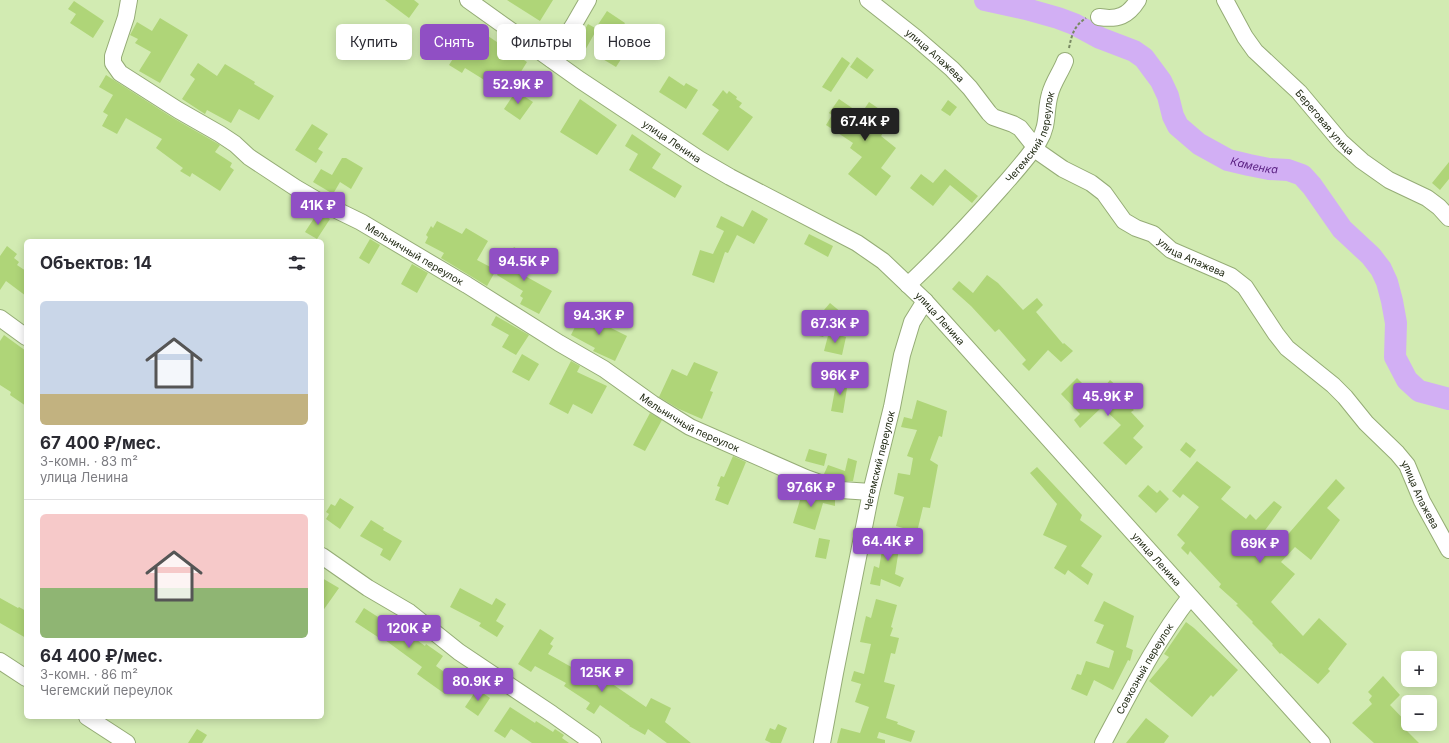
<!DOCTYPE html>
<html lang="ru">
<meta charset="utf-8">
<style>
:root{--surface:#fff;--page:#f7f7f7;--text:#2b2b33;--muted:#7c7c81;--line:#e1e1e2;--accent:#904fc4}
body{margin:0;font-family:Inter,sans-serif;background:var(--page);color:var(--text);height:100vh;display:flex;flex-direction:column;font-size:15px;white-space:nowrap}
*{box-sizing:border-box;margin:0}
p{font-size:13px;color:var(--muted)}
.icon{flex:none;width:22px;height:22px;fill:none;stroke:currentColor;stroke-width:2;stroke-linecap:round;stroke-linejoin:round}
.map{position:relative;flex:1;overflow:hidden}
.sheet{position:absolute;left:24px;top:239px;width:300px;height:480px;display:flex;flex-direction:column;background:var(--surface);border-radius:6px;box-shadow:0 2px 10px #0003}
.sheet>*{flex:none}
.top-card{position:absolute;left:336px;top:24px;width:380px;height:36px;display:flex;gap:8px}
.buttons{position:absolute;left:1401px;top:651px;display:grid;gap:8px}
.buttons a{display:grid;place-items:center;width:36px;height:36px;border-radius:6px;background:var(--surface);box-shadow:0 2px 10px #0003;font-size:20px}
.price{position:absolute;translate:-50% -34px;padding:0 9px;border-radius:4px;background:var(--accent);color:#fff;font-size:13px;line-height:26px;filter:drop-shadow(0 1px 2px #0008)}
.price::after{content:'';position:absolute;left:50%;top:24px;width:12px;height:9px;margin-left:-6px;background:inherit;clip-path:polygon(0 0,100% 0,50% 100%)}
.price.current{background:#222;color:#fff}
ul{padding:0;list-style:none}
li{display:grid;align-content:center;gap:8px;height:212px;padding:0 16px}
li+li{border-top:1px solid var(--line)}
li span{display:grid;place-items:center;height:124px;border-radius:6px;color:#555}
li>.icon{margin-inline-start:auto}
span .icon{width:72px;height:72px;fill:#fffc;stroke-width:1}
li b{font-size:17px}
h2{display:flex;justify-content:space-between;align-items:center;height:48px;padding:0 16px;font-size:17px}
.chip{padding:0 14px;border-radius:6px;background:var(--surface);box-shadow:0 2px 10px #0003;font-size:14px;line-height:36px}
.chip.current{background:var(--accent);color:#fff}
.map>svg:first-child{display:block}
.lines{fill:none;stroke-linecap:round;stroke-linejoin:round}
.river{stroke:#d2aff4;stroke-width:22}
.building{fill:#afd578}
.minor-casing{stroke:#95ac76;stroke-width:18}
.path{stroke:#778861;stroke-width:2;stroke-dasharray:3 2;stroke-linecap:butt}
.minor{stroke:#fff;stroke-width:16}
.labels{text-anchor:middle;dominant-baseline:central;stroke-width:3;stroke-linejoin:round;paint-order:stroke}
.street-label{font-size:10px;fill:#222b15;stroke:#d2ebb2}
.water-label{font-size:11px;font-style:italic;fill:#561b7e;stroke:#d2ebb2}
</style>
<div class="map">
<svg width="1449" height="743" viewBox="0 0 1449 743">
<rect width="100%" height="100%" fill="#d2ebb2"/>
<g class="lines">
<path class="river" id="s1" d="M985,0L1026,9L1058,18L1074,24L1100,38L1134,51L1144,58L1161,81L1168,96L1173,116L1178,126L1199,144L1228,160L1249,165L1269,169L1288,170L1302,175L1312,186L1342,229L1371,256L1381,269L1387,282L1392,301L1396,323L1395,357L1407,380L1419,391L1449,399"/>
</g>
<path class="building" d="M385,0H414L419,4L409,18Z
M507,0H553L540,21Z
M74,1L104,21L93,38L70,23L76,14L68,9Z
M607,11L625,23L615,38L597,26Z
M160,18L188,35L160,83L139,71L151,52L135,43L138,39L130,35L137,22L152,31Z
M588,24L597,29L583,54L573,49Z
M476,28L527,62L507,94L465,68L462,73L449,65L456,54L459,56Z
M610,44L625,53L616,67L601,58Z
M842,57L850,63L831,92L822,87Z
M857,57L874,70L867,79L850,67Z
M198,63L217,76L225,64L255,82L254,84L274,96L259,120L239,109L231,123L207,110L205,114L182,99L195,79L190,75Z
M106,75L173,118L220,145L215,152L232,163L230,167L234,170L220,191L192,173L190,177L180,171L183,168L156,148L162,139L126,118L117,134L102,126L108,115L103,112L113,95L99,87Z
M669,76L684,86L686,83L698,90L686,109L659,92Z
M723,90L727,94L729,91L737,97L736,99L742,103L739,107L753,117L728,151L702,134L719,110L712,105Z
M516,91L533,102L520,120L504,109Z
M580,99L617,125L597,155L560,132Z
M839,99L861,114L869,102L888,115L885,119L890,123L881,136L896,148L881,168L891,176L876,196L848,174L862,157L850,148L853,143L826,125L832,115L829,113Z
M948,100L957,107L950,116L941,110Z
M312,124L328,134L318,149L323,152L316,163L295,150Z
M632,134L661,154L652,168L682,186L675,198L629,170L638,154L625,146Z
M342,158H346L363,168L351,189L340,182L333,194L313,182L321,169L332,175Z
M1449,162V179L1440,190L1432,183Z
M945,169L978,196L972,203L950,185L933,206L910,188L921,174L933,183Z
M752,210L768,219L754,244L737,235L728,253L725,252L714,283L692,275L700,250L713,254L724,231L716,227L721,216L743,227Z
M318,212L330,219L317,239L305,232Z
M437,221L462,234L466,228L488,241L477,260L496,270L487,286L441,258L444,253L425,243L428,237L426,235L431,226L433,228Z
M809,234L833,246L828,257L804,244Z
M370,239L380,245L369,264L359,258Z
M7,246L17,254L14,258L19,262L17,265L26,271V296L6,281L0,290V256Z
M514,247L528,256L518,272L552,291L539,314L520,304L523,298L520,296L523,291L497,275Z
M412,264L428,273L417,293L401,284Z
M987,275L998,283L1023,310L1037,298L1043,305L1036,312L1063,344L1064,343L1073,351L1061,362L1048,350L1029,371L1022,364L1026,360L999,329L995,332L971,306L952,289L959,281L973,293Z
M830,303L842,313L837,320L824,310Z
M584,309L593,313L591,318L627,336L615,361L593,351L595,348L571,335Z
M496,316L529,335L516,355L502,347L509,335L491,325Z
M817,325L830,328L823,337L815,335Z
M829,332L846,337L842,355L824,351Z
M4,335L26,351V406L10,395L11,392L0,385V341Z
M522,354L539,364L529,381L512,372Z
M571,361L580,366L577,372L607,386L592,414L573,404L568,414L549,404Z
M694,362L718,372L710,391L713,392L702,419L679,409L659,397L672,369L687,376Z
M1077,378L1096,397L1110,380L1119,388L1115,393L1134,410L1131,412L1144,426L1133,438L1143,447L1126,465L1103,443L1121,425L1102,407L1080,428L1074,420L1080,414L1061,394Z
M837,379L848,382L843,413L831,411Z
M917,400L947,411L942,437L939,436L930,460L938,465L930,508L923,507L917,532L896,526L904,497L894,494L898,473L910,475L913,458L907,456L917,430L901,427L904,417L912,419Z
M650,413L662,420L645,451L633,445Z
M1186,442L1196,450L1190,458L1180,450Z
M809,449L827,454L824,466L805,461Z
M733,456L746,462L728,505L715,500L720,487L717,486L721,476L724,477Z
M848,458L857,461L853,481H843L824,474L828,465L845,471Z
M1197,461L1231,487L1221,499L1246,519L1250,514L1256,520L1274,501L1282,507L1263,533L1277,547L1336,479L1345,488L1327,508L1340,520L1311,560L1295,547L1281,562L1295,574L1271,602L1303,636L1319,618L1347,644L1328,669L1330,671L1318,684L1281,653L1280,654L1272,645L1273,644L1252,623L1253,622L1236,605L1238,604L1219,587L1221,584L1190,551L1188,555L1181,548L1185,543L1177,535L1199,507L1183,494L1180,498L1172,491Z
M1037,467L1082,515L1080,520L1102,536L1081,566L1093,574L1088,585L1068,570L1065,575L1054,568L1067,546L1043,535L1057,504L1030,473Z
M1148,485L1157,493L1160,490L1169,499L1156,513L1138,496Z
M804,487L835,498V506L823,503L815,530L793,523Z
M340,498L354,507L340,529L326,519L329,514L326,512L331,504L335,506Z
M371,520L384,528L383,530L402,541L390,561L380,555L383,549L360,536Z
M885,532L901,536L895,574L904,578L900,587L881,579L880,586L870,584L874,566L879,568Z
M819,538L830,540L826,559L815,557Z
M322,578L339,588L322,612Z
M460,588L492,605L496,598L506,604L496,621L504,626L497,637L479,626L481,623L450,607Z
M0,598L18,608L19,607L26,611V638L0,623Z
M876,599L897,605L891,627L893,628L890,636L899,638L895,654L891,653L884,682L895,685L886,718L898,722L897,724L915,731L911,742L879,732L877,738L885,740V743H837L841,728L860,733L869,707L855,702L861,684L851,681L854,671L864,674L871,644L860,642L866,616L871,618Z
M1104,601L1134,616L1126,647L1133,650L1130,661L1128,660L1113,690L1094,680L1087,696L1071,689L1077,674L1081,675L1086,661L1109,668L1114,651L1096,643L1104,625L1094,621Z
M364,608L400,631L402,629L425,646L426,644L443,656L436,666L455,680L445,694L417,674L422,667L385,640L384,641L355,622Z
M1186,622L1194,628L1238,670L1213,697L1211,695L1192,717L1149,681L1169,657L1164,654Z
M540,629L554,638L550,644L553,646L548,654L575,669V668L601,685L605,679L646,707L651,698L671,708L665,722L691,743H667L648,729L645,735L629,726H630L600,705L594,714L586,709L590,703L564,686L566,683L535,666L531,672L518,664Z
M1383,676L1400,695L1390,705L1411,727L1407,731L1419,743H1374L1352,723L1372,704L1369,700L1372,696L1368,692Z
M477,689L490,698L478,716L465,707Z
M510,707L535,723L536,721L553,732L555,729L564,735L562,738L569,743H532L511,729L505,738L494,731Z
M1146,718L1169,736L1164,743H1126Z
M778,724L787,728L781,743H771L765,740L770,728L775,730Z
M197,729L207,735L202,743H188Z"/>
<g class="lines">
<g class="minor-casing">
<g id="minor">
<path id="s2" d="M129,0L126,17L113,56V63L120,73L178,110L220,134L235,144L249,157L296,188L320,202L361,222L467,285L559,343L604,369L653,404L690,427L806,478L834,488L841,490L871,492"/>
<path id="s3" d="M468,0L580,80L699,159L730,177L857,243L883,261L925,301L1322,743"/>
<path id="s4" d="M868,0L915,37L952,69L970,88L989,113L993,117L1013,124L1020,128L1040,153L1063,169L1091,183L1104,193L1124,221L1136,228L1153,234L1171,250L1231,276L1245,287L1276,334L1287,348L1333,385L1345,397L1366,423L1397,453L1407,465L1422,501L1449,550"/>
<path id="s5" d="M1225,0L1245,37L1255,51L1299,92L1341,142L1362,161L1389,180L1427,198L1439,207L1449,218"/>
<path d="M1099,17C1118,20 1128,16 1138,0"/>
<path d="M551,59L573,26L588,0"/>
<path id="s6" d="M908,285C941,254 971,222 1001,188C1014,173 1028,158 1039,141C1049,125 1045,110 1050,94C1053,82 1061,72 1065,61"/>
<path d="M0,318L26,337"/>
<path d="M322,556L368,588L409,612L459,652L552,714L593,743"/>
<path d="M0,661L26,678"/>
<path d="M87,717L127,743"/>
<path id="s7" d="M822,743L835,673L871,492L892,407L902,355L912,322L925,301"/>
<path id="s8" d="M1103,743C1130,693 1155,642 1190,597"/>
</g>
</g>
<path class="path" d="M1069,48C1072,34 1074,26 1086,18"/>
<use href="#minor" class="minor"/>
</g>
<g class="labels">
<g class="street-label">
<text stroke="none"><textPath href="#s4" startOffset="87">улица Апажева</textPath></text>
<text stroke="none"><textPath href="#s5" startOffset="159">Береговая улица</textPath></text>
<text stroke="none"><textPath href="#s6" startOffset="195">Чегемский переулок</textPath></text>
<text stroke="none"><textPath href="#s3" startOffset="248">улица Ленина</textPath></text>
<text stroke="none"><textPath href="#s2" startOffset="424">Мельничный переулок</textPath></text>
<text stroke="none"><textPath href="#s4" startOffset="421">улица Апажева</textPath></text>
<text stroke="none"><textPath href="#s3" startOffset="572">улица Ленина</textPath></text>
<text stroke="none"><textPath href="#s2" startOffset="747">Мельничный переулок</textPath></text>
<text stroke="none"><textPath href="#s7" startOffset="288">Чегемский переулок</textPath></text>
<text stroke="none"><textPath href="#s4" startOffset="757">улица Апажева</textPath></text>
<text stroke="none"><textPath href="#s3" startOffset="896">улица Ленина</textPath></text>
<text stroke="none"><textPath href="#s8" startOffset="85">Совхозный переулок</textPath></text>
</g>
<g class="water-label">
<text stroke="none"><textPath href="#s1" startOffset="335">Каменка</textPath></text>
</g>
</g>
</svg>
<div class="buttons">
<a>+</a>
<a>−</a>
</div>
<b class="price" style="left:518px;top:105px">52.9K ₽</b>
<b class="price current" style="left:865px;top:142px">67.4K ₽</b>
<b class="price" style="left:318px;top:226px">41K ₽</b>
<b class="price" style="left:524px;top:282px">94.5K ₽</b>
<b class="price" style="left:599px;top:336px">94.3K ₽</b>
<b class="price" style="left:835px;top:344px">67.3K ₽</b>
<b class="price" style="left:840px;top:396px">96K ₽</b>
<b class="price" style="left:1108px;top:417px">45.9K ₽</b>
<b class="price" style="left:811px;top:508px">97.6K ₽</b>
<b class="price" style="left:888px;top:562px">64.4K ₽</b>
<b class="price" style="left:1260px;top:564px">69K ₽</b>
<b class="price" style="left:409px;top:649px">120K ₽</b>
<b class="price" style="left:602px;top:693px">125K ₽</b>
<b class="price" style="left:478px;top:702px">80.9K ₽</b>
<div class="top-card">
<a class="chip">Купить</a>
<a class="chip current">Снять</a>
<a class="chip">Фильтры</a>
<a class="chip">Новое</a>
</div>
<section class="sheet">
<h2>Объектов: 14<svg class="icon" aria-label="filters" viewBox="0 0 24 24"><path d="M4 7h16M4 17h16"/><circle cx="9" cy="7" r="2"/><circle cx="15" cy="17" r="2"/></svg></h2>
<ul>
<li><span style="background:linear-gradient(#c9d6e8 75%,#c2b280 0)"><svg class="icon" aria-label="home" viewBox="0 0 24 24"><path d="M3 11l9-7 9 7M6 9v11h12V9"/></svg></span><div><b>67 400 ₽/мес.</b><p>3-комн. · 83 m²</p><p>улица Ленина</p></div></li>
<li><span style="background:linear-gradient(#f6c9c9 60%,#8fb573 0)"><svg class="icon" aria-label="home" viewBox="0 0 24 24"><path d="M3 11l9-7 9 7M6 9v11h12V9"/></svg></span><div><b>64 400 ₽/мес.</b><p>3-комн. · 86 m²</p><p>Чегемский переулок</p></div></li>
</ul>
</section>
</div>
